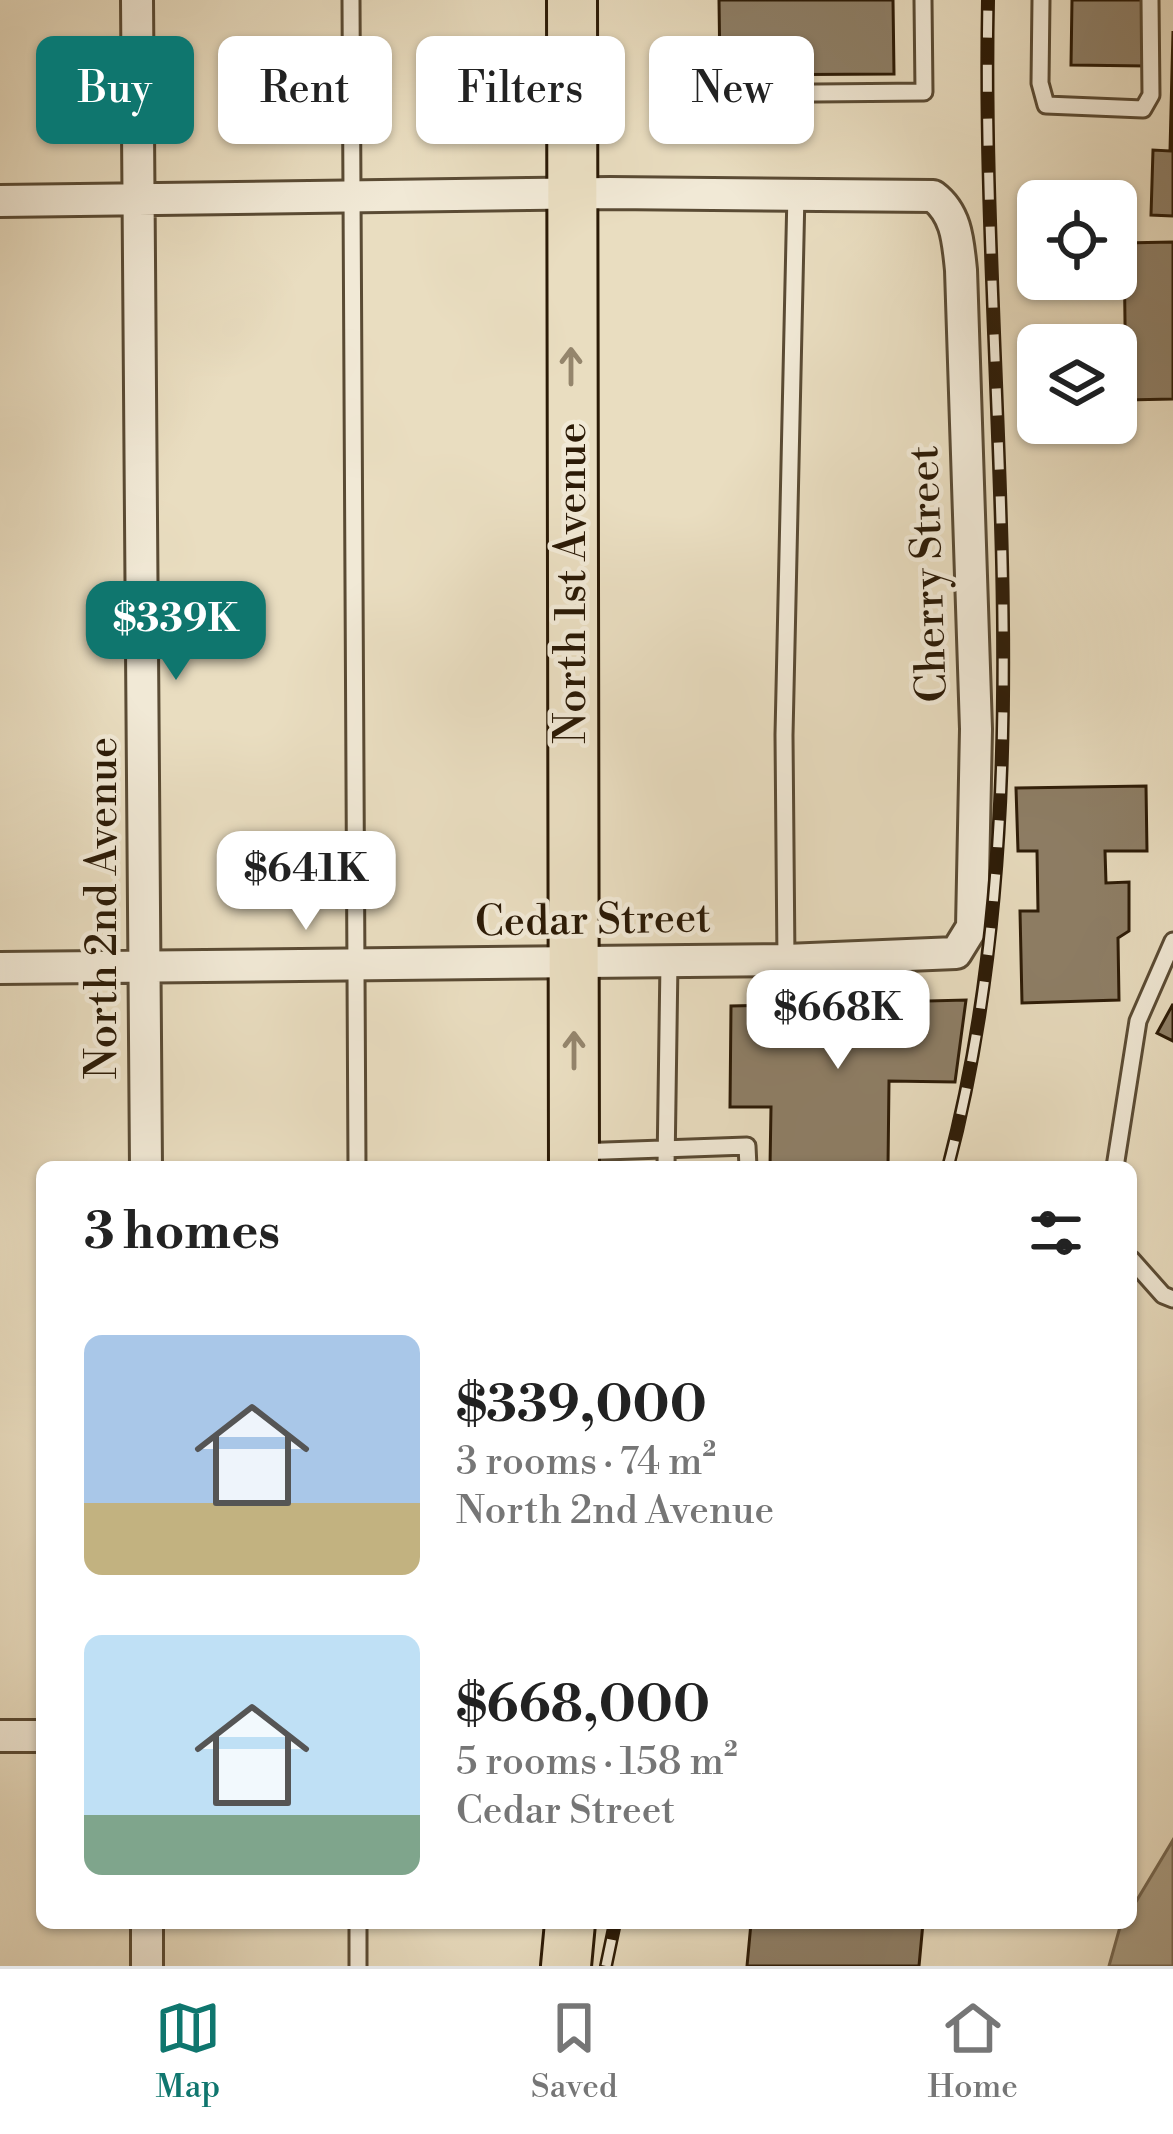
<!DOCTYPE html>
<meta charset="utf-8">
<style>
:root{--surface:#fff;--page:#f6f6f6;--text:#222;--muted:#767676;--line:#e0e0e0;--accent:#0f766e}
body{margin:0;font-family:"Libre Bodoni",serif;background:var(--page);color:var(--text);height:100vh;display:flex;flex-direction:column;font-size:45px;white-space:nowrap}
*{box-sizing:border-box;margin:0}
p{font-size:39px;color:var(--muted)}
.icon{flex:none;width:66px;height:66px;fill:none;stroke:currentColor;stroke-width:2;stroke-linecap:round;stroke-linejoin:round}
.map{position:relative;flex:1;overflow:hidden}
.sheet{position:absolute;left:36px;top:1161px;width:1101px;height:768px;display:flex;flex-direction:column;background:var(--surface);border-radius:18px;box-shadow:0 3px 9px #0004}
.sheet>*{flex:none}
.hud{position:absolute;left:36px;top:36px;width:1101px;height:108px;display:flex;gap:24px}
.controls{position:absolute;left:1017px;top:180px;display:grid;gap:24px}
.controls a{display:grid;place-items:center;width:120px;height:120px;border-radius:18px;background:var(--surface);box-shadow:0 3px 9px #0004;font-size:60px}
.price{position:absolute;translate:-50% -102px;padding:0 27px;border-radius:24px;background:#fff;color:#222;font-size:39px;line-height:78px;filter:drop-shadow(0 3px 6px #0008)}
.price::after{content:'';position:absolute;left:50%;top:72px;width:36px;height:27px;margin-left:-18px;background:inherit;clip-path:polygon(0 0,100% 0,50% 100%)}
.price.active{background:var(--accent);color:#fff}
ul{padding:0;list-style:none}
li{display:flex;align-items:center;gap:36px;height:300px;padding:0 48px}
li span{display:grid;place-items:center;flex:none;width:336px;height:240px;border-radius:18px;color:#555}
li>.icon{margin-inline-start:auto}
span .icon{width:144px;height:144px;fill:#fffc;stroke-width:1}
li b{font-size:51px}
h2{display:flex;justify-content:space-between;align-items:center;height:144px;padding:0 48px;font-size:51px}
.chip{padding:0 42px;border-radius:18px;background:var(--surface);box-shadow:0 3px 9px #0004;font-size:42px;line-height:108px}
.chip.active{background:var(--accent);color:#fff}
.tabs{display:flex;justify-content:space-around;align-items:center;height:168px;border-top:3px solid var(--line);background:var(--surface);font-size:33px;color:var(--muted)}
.tabs a{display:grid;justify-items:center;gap:6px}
.tabs .active{color:var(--accent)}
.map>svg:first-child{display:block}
.water{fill:#a89b81;stroke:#766750;stroke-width:3}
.building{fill:#8e7f67;stroke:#2b1a06;stroke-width:3}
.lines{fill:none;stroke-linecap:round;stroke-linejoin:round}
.service-casing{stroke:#5a4b34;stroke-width:21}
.minor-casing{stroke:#5a4b34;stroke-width:36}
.primary-casing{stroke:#2b1a06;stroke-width:54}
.service{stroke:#f1e9d6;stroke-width:15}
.minor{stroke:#f1e9d6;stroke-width:30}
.primary{stroke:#e9ddc0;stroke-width:48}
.rail-casing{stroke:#2b1a06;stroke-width:14}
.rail{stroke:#f1e9d6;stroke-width:9;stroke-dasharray:27;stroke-linecap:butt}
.oneway{stroke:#94856c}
.labels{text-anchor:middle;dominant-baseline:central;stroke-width:9;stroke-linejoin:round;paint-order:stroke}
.street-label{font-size:42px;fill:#2b1a06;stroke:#f1e9d6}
</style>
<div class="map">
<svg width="1173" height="1966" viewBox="0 0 1173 1966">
<rect width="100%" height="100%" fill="#e9ddc0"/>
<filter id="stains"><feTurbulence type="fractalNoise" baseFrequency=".00167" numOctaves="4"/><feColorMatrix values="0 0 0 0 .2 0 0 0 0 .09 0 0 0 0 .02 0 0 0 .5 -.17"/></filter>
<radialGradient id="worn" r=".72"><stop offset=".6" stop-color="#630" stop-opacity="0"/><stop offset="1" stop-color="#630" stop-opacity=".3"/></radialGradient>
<path class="water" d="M1173,1840V1966H1109L1120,1927L1131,1923V1910Z"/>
<path class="building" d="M719,0H893L894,74L720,75Z
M1072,0H1146V66L1071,65Z
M1173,31V216L1151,215L1153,150L1170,151Z
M1173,242V399L1126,400L1124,243Z
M1146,786L1147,851H1105L1106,883L1129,882V931L1118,938L1119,1000L1022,1003L1020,911H1038L1037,851H1018L1016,788Z
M966,1000L955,1082L889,1081L888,1167H770L771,1107H730L731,1006Z
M1173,1004V1041L1157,1033Z
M751,1923H923L919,1966H747Z"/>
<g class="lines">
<g class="service-casing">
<path id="service" d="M351,0L357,1167
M1041,0L1040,83L1046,105L1143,109L1151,95L1150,0
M673,85L690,94L924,92L923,0
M786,960L784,735L796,193
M577,1152L747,1146L748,1167
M666,1167L669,962
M1115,1167L1138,1021L1173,941
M1131,1259L1163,1295L1173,1299
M358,1923V1966"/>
</g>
<g class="minor-casing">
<path id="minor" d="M137,0L146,1167
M0,201L610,193L933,196C957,214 958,242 961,270L976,729L972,927L956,953L786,960L0,968
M0,1736H42
M147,1966V1923"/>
</g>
<g class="primary-casing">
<path id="primary" d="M572,0L574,1167
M566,1966L570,1923"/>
</g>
<use href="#service" class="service"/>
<use href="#minor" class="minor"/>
<use href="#primary" class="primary"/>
<g class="rail-casing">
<path id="rail" d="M948,1167C1048,787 980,387 988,0
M606,1966L615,1923"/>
</g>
<use href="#rail" class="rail"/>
</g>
<defs><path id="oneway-shaft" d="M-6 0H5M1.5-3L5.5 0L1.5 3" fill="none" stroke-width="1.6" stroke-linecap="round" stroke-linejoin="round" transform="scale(3)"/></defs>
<g class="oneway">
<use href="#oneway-shaft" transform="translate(571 366) rotate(-90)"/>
<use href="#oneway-shaft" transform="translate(574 1050) rotate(-90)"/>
</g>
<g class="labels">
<g class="street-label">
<text transform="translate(929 574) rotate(-92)">Cherry Street</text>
<text transform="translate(572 583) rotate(-90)">North 1st Avenue</text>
<text transform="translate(103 908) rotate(-90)">North 2nd Avenue</text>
<text transform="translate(593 921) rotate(-1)">Cedar Street</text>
</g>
</g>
<rect width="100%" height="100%" filter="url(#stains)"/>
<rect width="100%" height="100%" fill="url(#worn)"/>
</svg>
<div class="controls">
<a><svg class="icon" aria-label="locate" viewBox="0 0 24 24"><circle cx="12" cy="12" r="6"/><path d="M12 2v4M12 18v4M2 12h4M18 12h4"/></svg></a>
<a><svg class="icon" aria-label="layers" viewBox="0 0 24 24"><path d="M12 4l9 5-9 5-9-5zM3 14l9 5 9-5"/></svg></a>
</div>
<b class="price active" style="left:176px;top:683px">$339K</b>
<b class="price" style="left:306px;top:933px">$641K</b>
<b class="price" style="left:838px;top:1072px">$668K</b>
<div class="hud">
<a class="chip active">Buy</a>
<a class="chip">Rent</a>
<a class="chip">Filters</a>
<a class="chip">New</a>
</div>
<section class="sheet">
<h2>3 homes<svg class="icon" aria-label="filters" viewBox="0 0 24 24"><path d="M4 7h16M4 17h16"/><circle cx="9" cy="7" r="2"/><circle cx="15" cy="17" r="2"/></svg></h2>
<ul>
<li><span style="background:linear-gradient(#a9c7e8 70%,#c2b280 0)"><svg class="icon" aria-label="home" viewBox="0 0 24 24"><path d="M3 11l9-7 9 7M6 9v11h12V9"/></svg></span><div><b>$339,000</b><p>3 rooms · 74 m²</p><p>North 2nd Avenue</p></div></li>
<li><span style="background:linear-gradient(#bfe0f5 75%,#7fa58c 0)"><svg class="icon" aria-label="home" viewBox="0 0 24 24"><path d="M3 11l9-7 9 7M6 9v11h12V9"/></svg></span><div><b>$668,000</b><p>5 rooms · 158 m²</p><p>Cedar Street</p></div></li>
</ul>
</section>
</div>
<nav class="tabs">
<a class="active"><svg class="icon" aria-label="map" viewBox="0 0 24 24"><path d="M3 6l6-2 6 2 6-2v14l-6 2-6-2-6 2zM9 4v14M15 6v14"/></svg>Map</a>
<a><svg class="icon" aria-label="saved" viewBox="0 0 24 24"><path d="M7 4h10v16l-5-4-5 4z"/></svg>Saved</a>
<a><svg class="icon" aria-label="home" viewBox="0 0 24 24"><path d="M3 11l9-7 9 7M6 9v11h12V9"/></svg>Home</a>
</nav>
